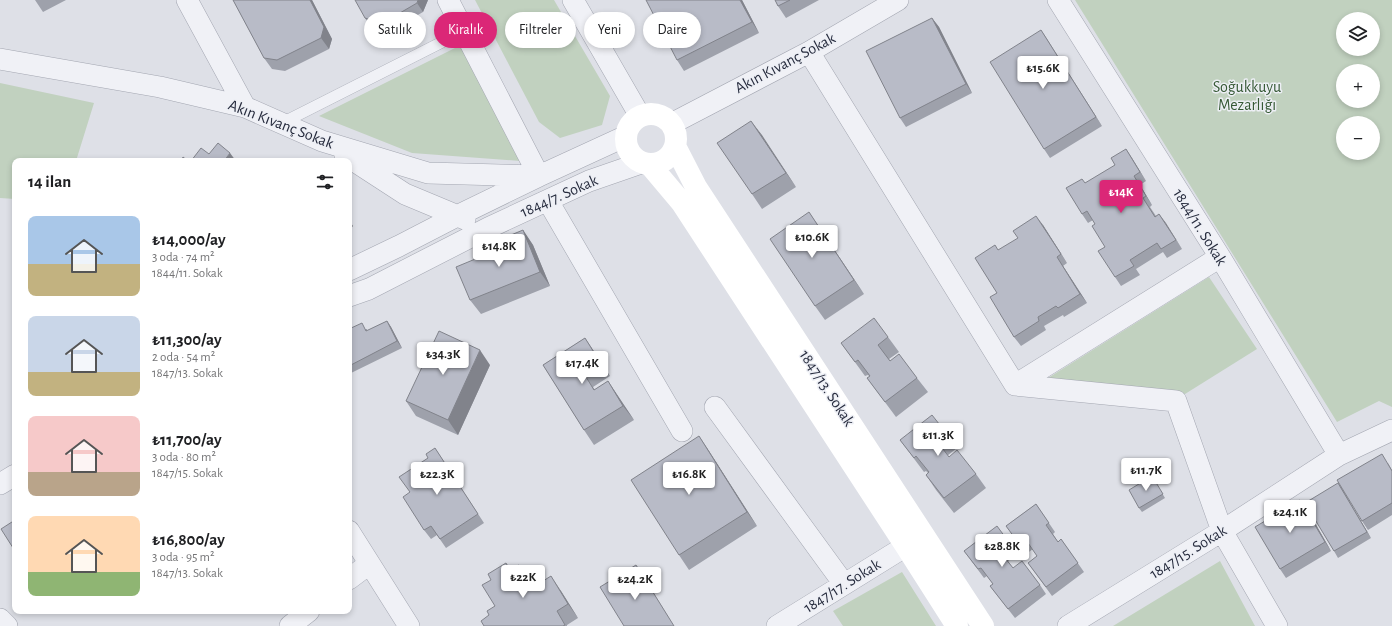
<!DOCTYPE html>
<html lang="tr">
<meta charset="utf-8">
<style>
:root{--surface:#fff;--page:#f2f2f2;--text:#202124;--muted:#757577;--accent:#db2777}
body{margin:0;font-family:"Alegreya Sans",sans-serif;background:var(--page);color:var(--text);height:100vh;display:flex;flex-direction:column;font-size:15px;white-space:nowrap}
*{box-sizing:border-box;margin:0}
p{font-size:13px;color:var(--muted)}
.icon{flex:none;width:22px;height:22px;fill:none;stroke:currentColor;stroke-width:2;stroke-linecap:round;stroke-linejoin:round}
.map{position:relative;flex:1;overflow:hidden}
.drawer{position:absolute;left:12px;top:158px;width:340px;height:456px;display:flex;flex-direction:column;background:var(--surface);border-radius:8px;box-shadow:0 2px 6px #0003}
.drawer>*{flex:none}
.banner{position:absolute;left:364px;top:12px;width:380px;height:36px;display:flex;gap:8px}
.controls{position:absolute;left:1336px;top:12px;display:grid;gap:8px}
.controls a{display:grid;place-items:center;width:44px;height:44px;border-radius:50%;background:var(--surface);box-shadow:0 2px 6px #0003;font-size:20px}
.price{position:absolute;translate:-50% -34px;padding:0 9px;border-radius:4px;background:#fff;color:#222;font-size:13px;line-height:26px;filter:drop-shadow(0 1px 2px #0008)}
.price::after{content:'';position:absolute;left:50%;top:24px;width:12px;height:9px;margin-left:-6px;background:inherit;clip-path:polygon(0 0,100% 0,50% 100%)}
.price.current{background:var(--accent);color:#fff}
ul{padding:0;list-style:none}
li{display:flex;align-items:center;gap:12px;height:100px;padding:0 16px}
li span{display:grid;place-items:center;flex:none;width:112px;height:80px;border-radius:8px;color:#555}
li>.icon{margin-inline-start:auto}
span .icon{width:48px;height:48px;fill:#fffc;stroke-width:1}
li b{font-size:17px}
h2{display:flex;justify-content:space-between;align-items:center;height:48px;padding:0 16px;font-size:17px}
.chip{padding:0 14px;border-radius:18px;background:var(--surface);box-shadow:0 2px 6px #0003;font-size:14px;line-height:36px}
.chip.current{background:var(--accent);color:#fff}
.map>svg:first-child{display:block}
.green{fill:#c1d1bf;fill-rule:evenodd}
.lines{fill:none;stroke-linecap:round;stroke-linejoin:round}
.service-casing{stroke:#a3a6b1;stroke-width:12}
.minor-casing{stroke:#a3a6b1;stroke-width:22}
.service{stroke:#f0f1f6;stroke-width:11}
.minor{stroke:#f0f1f6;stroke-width:21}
.secondary{stroke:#fff;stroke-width:22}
.wall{fill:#9ea1ab}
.shaded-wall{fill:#81838b}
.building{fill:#b8bbc7;stroke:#81838b}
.labels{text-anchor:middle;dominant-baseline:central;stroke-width:3;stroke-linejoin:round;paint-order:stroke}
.street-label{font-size:16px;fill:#272c3e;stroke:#edeff5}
.park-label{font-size:16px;fill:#365935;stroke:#edeff5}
</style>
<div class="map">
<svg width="1392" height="626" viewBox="0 0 1392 626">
<rect width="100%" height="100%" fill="#dee0e7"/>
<path class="green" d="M475,0H554L610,96L602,125L560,138L539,122Z
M1075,0H1392V407L1379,401L1337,422ZM1343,19H1373V49H1343ZM1343,71H1373V101H1343ZM1343,123H1373V153H1343Z
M461,45L521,161L412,153L319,116Z
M0,83L94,103L76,161H15V199L0,198Z
M1209,277L1257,349L1185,394L1048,378Z
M1220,561L1255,626H1113Z
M902,572L936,626H843L833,611Z"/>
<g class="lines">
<g class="service-casing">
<path id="service" d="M282,123L464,31"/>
</g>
<g class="minor-casing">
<path id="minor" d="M187,0L245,107
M573,0L640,116
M1058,0L1220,257L1339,455
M809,52L1015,385
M0,59L160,87L245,107L322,141L428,173L539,176L626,136
M671,124L809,52L898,0
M345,155L405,194L465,219
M548,201L682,431
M1220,257L1015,385L1176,401L1222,531L1277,626
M349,270L399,246L457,216L539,176L448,0
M349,296L369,289L488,228L589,181L641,163
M715,407L844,584
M0,484L15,475
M349,531L409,626
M349,579L369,564
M0,619L7,626
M290,626L309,611
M777,626L906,546
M1068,626L1222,531L1339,455L1392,430"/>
</g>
<use href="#service" class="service"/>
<use href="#minor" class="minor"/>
<path class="secondary" d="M626 139a25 25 0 1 1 50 0a25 25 0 1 1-50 0Z
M676,148L696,187L983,626
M650,165L682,203L906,546L957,626"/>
</g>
<path class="wall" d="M35,0H66L43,12Z
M233,0H312L332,39L329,49L285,71L272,69L264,58Z
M428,0L423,12L387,33L371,27L365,18Z
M742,0L759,33L684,71L677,60Z
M775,0H819L786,18L778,6Z
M932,18L939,27L972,93L906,127L900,118Z
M1041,30L1102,126L1050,158L1044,149Z
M751,121L796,187L762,209L752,194Z
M1126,149L1146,181L1140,185L1152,205L1150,207L1156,216L1159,214L1182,249L1167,258L1163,252L1136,269L1140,275L1121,286L1115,277L1105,247L1095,224L1093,220L1088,223L1082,214Z
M809,212L864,294L825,320L815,306Z
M1043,225L1067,263L1063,266L1087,303L1064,317L1063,315L1044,326L1046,330L1021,346L1014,337L997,293L999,250Z
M523,230L533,245L550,286L481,314L470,300L514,243Z
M387,321L391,327L402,348L349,374V329H367V331Z
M888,337L899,352L889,359L890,361L917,378L928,392L896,417L867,378L870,377L868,375L865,376L841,343Z
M585,338L595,353L610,376L593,387L595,390L608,381L634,420L594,445L584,430L543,365Z
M490,365L458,435L416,416L406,401Z
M947,434L957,448L947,456L949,457L976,474L986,488L954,513L936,490L926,475L928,473L926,471L924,472L900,440Z
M699,436L709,451L757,526L689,570L679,555Z
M435,448L484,523L446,548L437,535L431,539L424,530L410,492L428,458Z
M1388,463L1392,470V515L1368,530L1362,521Z
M1154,480L1165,498L1142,512L1139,508Z
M1338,483L1342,489L1371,538L1338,558L1334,551Z
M1036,504L1055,532L1053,534L1058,542L1061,539L1084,572L1052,596L1028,563L1037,556L1033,549L1026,554L1006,526Z
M1307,509L1331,551L1286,578L1280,569Z
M1011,545L1018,554L1008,561L1013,568L1040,585L1046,594L1015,618L990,586L993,584L987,576L984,578L964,551Z
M511,570L528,577L544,581L561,591L578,618L567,625V626H484L495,606Z"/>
<path class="shaded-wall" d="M310,0H312L332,39L329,49L321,38Z
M418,0H428L423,12L417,3Z
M740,0H742L759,33L752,22Z
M932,18L939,27L972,93L966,84Z
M1041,30L1047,39L1102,126L1096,117Z
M751,121L762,135L796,187L786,173Z
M1126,149L1132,158L1146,181L1140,172Z
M230,153L236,161H224Z
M1134,176L1140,185L1152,205L1146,196Z
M809,212L819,227L864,294L854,280Z
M1159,214L1166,223L1182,249L1176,240Z
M1036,216L1043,225L1067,263L1061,254Z
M349,220L353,226L349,231Z
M523,230L533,245L550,286L540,272Z
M1057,257L1063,266L1087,303L1080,294Z
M387,321L391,327L402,348L397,341Z
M585,338L595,353L610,376L600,362Z
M480,350L490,365L458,435L448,420Z
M608,381L634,420L623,406Z
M699,436L709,451L757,526L747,512Z
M1338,483L1342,489L1371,538L1367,532Z
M1300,500L1307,509L1331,551L1325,542Z
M636,565L642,574L674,626Z
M551,576L561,591L578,618L568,604Z"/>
<path class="building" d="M233,0H310L324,27L321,38L277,60L264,58Z
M355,0H418L417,3L381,24L365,18Z
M646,0H740L752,22L677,60Z
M775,0H790L778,6Z
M932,18L966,84L900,118L866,51Z
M1041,30L1096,117L1044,149L990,62Z
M751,121L786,173L752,194L717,143Z
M218,143L230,153L224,161H191L201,148L209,154Z
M1126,149L1140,172L1134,176L1146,196L1143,198L1155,217L1159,214L1176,240L1161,249L1157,243L1130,260L1134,266L1115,277L1098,251L1105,247L1092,226L1095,224L1087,211L1082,214L1066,188L1082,179L1085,183L1115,165L1111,158Z
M183,157L188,161H181Z
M809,212L854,280L815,306L770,239Z
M1036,216L1061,254L1057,257L1080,294L1058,308L1056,306L1038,317L1039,321L1014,337L990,297L997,293L975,258L995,245L998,250L1018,238L1013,231Z
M523,230L540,272L470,300L456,267L514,243L511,235Z
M874,318L888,337L878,345L890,361L899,354L917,378L885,402L867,378L870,376L858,360L855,362L841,343Z
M387,321L397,341L349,366V329L362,323L366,331Z
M439,331L480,350L448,420L406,401Z
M585,338L600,362L583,372L594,390L608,381L623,406L584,430L543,365Z
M932,415L947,434L937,441L949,457L957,450L976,474L944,498L926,475L929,472L916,456L914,458L900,440Z
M699,436L747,512L679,555L631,480Z
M435,448L478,514L440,539L431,526L424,530L403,497L410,492L399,477L428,458L426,454Z
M1382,454L1392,471V503L1362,521L1337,480Z
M1152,476L1163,494L1139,508L1129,490Z
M1338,483L1367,532L1334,551L1305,503Z
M1300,500L1325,542L1280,569L1255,527Z
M1036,504L1049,523L1046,525L1058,542L1061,539L1078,563L1046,587L1028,563L1037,556L1026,540L1020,545L1006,526Z
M15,520V551L1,529Z
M997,526L1011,545L1001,553L1013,568L1022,561L1040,585L1008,609L990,586L993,584L981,568L978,569L964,551Z
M506,563L510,570L519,565L528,578L537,572L543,581L551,576L568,604L557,611L565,625L563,626H484L481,621L489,615L487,611L495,606L482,585L491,580L488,574Z
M636,565L674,626H624L600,587Z"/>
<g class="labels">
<g class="street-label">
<text transform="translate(785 63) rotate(-28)">Akın Kıvanç Sokak</text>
<text transform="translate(281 124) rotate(21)">Akın Kıvanç Sokak</text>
<text transform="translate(559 196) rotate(-24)">1844/7. Sokak</text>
<text transform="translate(1200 227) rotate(58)">1844/11. Sokak</text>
<text transform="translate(827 388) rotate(57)">1847/13. Sokak</text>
<text transform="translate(1188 552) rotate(-32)">1847/15. Sokak</text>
<text transform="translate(842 586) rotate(-32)">1847/17. Sokak</text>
</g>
<g class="park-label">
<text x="1247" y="87">Soğukkuyu<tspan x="1247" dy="18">Mezarlığı</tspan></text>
</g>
</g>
</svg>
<div class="controls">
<a><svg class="icon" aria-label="layers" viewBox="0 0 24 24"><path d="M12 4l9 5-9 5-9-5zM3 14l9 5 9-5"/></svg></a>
<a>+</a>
<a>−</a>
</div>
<b class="price" style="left:1043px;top:90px">₺15.6K</b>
<b class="price current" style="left:1121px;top:214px">₺14K</b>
<b class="price" style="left:812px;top:259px">₺10.6K</b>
<b class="price" style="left:499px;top:268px">₺14.8K</b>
<b class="price" style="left:443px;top:376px">₺34.3K</b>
<b class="price" style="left:582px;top:385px">₺17.4K</b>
<b class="price" style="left:938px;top:457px">₺11.3K</b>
<b class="price" style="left:1146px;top:492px">₺11.7K</b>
<b class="price" style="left:437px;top:496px">₺22.3K</b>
<b class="price" style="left:689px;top:496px">₺16.8K</b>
<b class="price" style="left:1290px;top:534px">₺24.1K</b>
<b class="price" style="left:1002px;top:568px">₺28.8K</b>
<b class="price" style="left:523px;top:599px">₺22K</b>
<b class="price" style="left:635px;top:601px">₺24.2K</b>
<div class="banner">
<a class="chip">Satılık</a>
<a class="chip current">Kiralık</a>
<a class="chip">Filtreler</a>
<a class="chip">Yeni</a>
<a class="chip">Daire</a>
</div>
<section class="drawer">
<h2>14 ilan<svg class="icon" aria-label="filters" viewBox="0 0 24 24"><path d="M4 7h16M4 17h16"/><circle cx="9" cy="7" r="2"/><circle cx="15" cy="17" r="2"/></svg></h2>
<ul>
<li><span style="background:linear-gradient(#a9c7e8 60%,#c2b280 0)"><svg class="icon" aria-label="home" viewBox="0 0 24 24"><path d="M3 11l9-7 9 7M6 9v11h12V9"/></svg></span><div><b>₺14,000/ay</b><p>3 oda · 74 m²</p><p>1844/11. Sokak</p></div></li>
<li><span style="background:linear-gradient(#c9d6e8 70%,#c2b280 0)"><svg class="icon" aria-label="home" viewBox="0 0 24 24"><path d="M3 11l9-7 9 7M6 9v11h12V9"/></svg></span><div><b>₺11,300/ay</b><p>2 oda · 54 m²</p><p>1847/13. Sokak</p></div></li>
<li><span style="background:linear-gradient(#f6c9c9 70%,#b9a48a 0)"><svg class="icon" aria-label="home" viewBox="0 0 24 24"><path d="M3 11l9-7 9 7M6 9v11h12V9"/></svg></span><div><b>₺11,700/ay</b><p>3 oda · 80 m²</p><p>1847/15. Sokak</p></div></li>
<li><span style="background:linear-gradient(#ffd9b3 70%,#8fb573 0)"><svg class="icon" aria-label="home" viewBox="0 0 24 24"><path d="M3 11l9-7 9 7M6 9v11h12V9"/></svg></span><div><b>₺16,800/ay</b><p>3 oda · 95 m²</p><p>1847/13. Sokak</p></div></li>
</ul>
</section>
</div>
